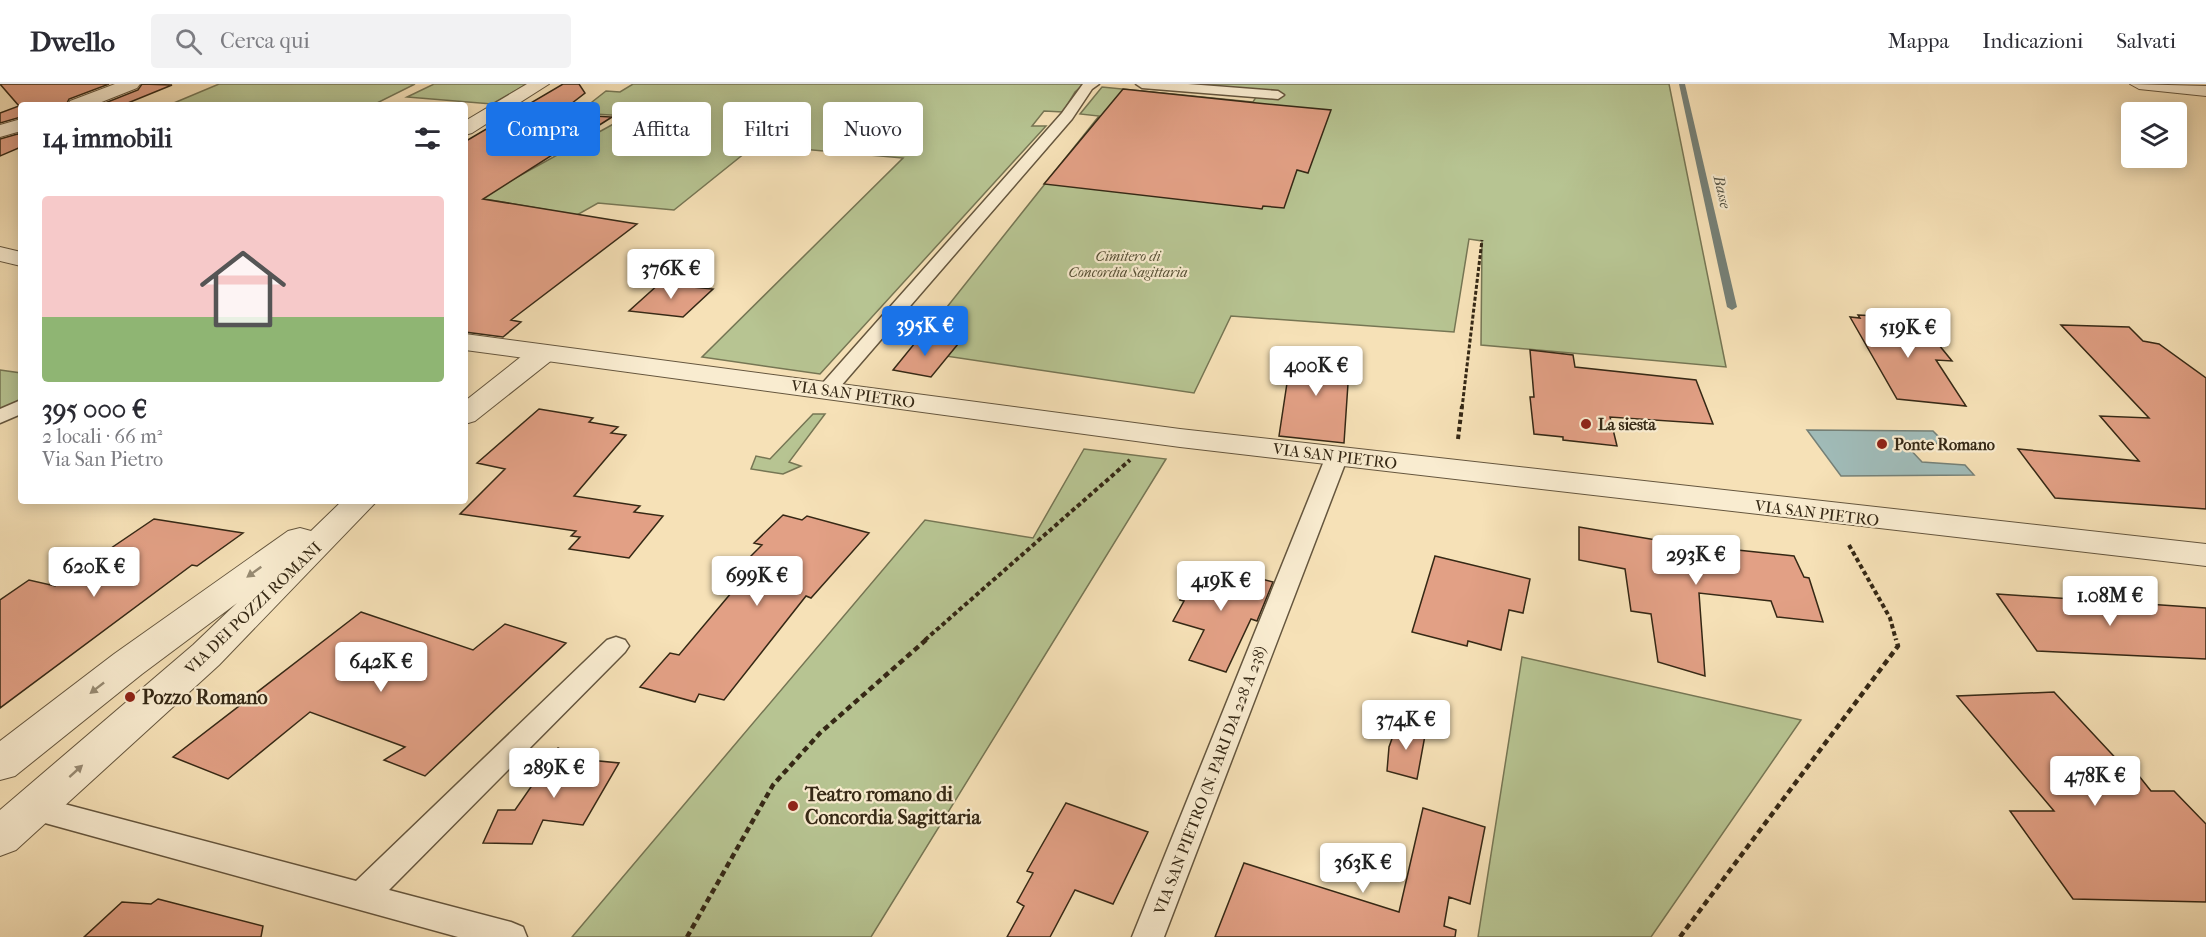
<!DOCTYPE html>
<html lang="it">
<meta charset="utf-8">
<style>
:root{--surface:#fff;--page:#f2f2f3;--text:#2b2b33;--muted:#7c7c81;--line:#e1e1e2;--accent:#1a73e8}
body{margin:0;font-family:"IM FELL French Canon",serif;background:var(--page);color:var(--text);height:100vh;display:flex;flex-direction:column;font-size:22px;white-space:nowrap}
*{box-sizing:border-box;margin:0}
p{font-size:20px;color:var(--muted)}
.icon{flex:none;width:33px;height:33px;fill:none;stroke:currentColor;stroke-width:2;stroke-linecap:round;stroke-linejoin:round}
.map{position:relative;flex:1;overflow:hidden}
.details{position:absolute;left:18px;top:18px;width:450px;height:402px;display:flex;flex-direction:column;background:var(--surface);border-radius:6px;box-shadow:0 3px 15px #0003}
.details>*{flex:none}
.guide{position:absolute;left:486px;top:18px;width:570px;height:54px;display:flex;gap:12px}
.fabs{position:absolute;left:2121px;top:18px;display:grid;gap:12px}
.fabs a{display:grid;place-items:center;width:66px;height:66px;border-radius:6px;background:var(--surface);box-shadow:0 3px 15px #0003;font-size:30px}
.price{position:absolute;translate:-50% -51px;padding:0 14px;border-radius:6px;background:#fff;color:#222;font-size:20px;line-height:39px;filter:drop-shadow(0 2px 3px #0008)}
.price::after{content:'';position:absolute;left:50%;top:36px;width:18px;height:14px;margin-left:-9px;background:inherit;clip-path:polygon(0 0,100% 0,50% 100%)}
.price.active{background:var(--accent);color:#fff}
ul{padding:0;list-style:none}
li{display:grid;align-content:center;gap:12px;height:318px;padding:0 24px}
li span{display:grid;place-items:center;height:186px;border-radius:6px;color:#555}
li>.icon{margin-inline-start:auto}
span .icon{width:108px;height:108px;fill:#fffc;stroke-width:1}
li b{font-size:26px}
h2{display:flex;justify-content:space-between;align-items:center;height:72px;padding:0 24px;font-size:26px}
.pill{padding:0 21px;border-radius:6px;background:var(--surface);box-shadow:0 3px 15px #0003;font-size:21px;line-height:54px}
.pill.active{background:var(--accent);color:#fff}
header{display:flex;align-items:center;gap:36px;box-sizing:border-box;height:84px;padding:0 30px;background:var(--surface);border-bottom:2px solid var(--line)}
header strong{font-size:28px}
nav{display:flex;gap:33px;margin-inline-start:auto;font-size:21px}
.search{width:420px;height:54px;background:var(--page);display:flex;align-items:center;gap:15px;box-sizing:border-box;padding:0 21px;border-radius:6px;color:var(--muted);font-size:22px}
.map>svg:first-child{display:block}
.green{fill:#b7c492;stroke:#767654;stroke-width:1.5}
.water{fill:#a0bbb8;stroke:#758077;stroke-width:1.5}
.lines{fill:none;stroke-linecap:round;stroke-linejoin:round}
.stream{fill:#758077;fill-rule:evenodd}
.building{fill:#e2a085;stroke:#352815;stroke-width:1.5}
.service-casing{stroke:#65563e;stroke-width:3}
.minor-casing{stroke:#65563e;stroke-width:2}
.tertiary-casing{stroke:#65563e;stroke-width:2}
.path-far2{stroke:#352815;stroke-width:3;stroke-dasharray:4 2;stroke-linecap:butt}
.path-far1{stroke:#352815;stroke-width:4;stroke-dasharray:4.5 3;stroke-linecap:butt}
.path{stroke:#352815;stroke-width:4.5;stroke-dasharray:6 4;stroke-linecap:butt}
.service{fill:#f9ecd0;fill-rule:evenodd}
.minor{fill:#f9ecd0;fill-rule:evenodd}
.tertiary{fill:#f9ecd0;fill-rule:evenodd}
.oneway{fill:#978a72}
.poi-dot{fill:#8f2418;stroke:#f9ecd0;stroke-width:2}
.labels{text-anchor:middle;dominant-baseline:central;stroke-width:4.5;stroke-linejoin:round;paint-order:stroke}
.far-park-label{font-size:14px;font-style:italic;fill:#564f34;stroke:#f9ecd0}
.far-water-label{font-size:15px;font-style:italic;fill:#555446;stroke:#f9ecd0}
.street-label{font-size:16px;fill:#352815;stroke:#f9ecd0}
.poi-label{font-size:16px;font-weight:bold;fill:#352815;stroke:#f9ecd0;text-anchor:start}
.near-poi-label{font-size:20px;font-weight:bold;fill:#352815;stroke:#f9ecd0;text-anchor:start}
</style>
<header>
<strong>Dwello</strong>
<div class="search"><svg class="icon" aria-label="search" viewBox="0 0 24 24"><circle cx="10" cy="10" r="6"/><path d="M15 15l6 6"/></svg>Cerca qui</div>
<nav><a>Mappa</a><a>Indicazioni</a><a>Salvati</a></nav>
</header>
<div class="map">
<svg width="2206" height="853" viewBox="0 0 2206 853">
<rect width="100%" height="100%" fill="#f6e1b7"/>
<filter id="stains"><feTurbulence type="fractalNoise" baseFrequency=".00333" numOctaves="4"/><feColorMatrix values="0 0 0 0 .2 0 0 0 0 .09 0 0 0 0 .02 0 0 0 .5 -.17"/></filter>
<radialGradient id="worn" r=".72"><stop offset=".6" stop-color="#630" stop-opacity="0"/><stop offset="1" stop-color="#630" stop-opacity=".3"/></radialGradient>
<path class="green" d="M219,0H415L373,21H169Z
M434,0H527L492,20L407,13Z
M633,0H1084L1075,8L1063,28L1044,27L1032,42H1046L820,290L702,273L903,74L755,61L674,126L598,119L577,131L479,114L628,32L578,29L606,7L620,8Z
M1156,0H1669L1726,283L1481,261L1482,157L1469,155L1454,248L1231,232L1194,309L912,267L1099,32L1080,30L1102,3L1253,18L1260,7Z
M0,286L21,289V315L0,327Z
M813,330H825L789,378L801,382L783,390L751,385L756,372L770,375Z
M1084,365L1166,375L871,853H572L925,436L1033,454Z
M1522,573L1801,636L1651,853H1478Z"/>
<path class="water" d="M1807,346L1933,347L1945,359L1906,361L1922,378L1965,381L1974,391L1841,392Z"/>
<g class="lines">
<path class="stream" d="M1679,0H1685L1737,223L1732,226L1727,223Z"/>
</g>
<path class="building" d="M0,0H109L69,15L66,21H21V33L0,39V29L19,22Z
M142,0L172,1L123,21H100L138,6Z
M563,0H579L585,9L558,30L612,33L483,115L637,140L511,236L521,238L503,253L465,248L466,57Z
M1123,5L1257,19L1331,26L1308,89L1297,86L1284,124L1263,122L1262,125L1044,100Z
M21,49V63L0,72V55Z
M660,199L671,201L713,205L683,233L629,227Z
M1858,231L1917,234L1952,277L1936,276L1966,322L1897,315L1850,233L1860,234Z
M2061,241L2129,243L2143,257L2159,260L2206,294V425L2055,414L2018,365L2139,377L2100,332L2149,334Z
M919,254L958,260L931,293L893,286Z
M1292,266L1320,270L1321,266L1350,270L1344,359L1279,352Z
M1530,266L1573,271L1575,283L1696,296L1713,340L1610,333L1617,362L1563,356V353L1534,350L1530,313H1534Z
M539,325L593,334L589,338L618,343L611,349L626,351L574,412L640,422L634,428L663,432L629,474L569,465L580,453L571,452L576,447L460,430L505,385L477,379Z
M783,431L802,436L807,432L869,449L811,514L806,512L724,616L699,610L695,618L640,603L670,569L679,571L742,496L731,492L762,461L754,459Z
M154,435L243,449L197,482L192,481L0,624V516L29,496L55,502Z
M1579,443L1680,460L1794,472L1804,493L1809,494L1823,538L1777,533L1771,517L1699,509L1705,592L1658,578L1651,530L1631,527L1625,485L1579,476Z
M1435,472L1530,495L1523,529L1509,526L1501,566L1468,557L1467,562L1412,548Z
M1201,479L1273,498L1257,537L1251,535L1226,588L1189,576L1204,546L1173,537L1184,517L1180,516Z
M1997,510L2206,524V575L2037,567Z
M361,528L473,566L505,540L566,559L425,692L384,676L405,663L310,628L228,695L173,673Z
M2054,608L2123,682H2131L2151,707H2174L2206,740V818L2073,815L2010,727H2054L1957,612Z
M1398,638L1426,646L1417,695L1387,687L1389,663Z
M558,664L570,671L569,674L619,679L583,741L543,736L532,760L483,759L498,726H515Z
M1066,719L1148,748L1113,820L1075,806L1050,853H1007L1024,822L1017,818L1033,789L1027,787Z
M1423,724L1485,743L1470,820L1449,813L1444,842L1456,846L1455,853H1215L1244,779L1399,828Z
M158,815L263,842L261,853H84L122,818L151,820Z"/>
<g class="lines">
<g class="service-casing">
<path id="service" d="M1083,0H1099L1092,5L1072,35L834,310H820L817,306L820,302L1062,29Z
M1136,0H1188L1278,7L1284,11L1278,15L1142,4Z
M21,316V330L0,339V325Z
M1337,366L1344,368L1348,372L1164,853H1132L1326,372L1330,368Z
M616,553L625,556L629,562L625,568L389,806L511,838L523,843L527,853H458L34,736L24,733L19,724L24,715L34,712L356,797L607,556Z"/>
</g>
<g class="minor-casing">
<path id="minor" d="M115,0H140L137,4L94,21H68L70,17Z
M2130,0L2206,2V12L2139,5Z
M21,35V47L0,53V41Z
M542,262L552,264L556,270L552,276L475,337L465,340V317L532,264Z
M342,417H377L219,581L16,766L0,772V726L193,561L237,519L142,590L15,692L0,696V657L114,570L288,447L300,444L311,447Z"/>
</g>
<g class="tertiary-casing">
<path id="tertiary" d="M527,0H549L472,49L465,51V37Z
M0,163L21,168V182L0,177Z
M465,250L1180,345L2206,460V482L1180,363L465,266Z"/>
</g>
<path class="path-far2" d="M1462,324L1482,156"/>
<path class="path-far1" d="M1458,355L1462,322
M1849,461L1890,534L1896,556
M925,556L1130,376"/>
<path class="path" d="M687,853L773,701L820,649L927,555
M1680,853L1898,562L1896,555"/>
<use href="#service" class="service"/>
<use href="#minor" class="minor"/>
<use href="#tertiary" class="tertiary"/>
</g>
<defs><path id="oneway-solid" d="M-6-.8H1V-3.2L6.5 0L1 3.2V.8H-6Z" transform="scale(1.5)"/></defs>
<g class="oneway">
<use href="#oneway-solid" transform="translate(254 488) rotate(144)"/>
<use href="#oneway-solid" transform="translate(97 604) rotate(142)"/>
<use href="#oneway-solid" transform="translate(76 687) rotate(-42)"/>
</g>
<g class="poi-dot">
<circle cx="1586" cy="340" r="6"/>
<circle cx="1882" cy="360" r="6"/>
<circle cx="130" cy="613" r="6"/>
<circle cx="793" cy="722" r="6"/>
</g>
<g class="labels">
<g class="far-park-label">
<text x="1128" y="172">Cimitero di<tspan x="1128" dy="16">Concordia Sagittaria</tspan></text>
</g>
<g class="far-water-label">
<text transform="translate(1722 108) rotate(77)">Basse</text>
</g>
<g class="street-label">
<text transform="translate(853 310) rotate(8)">VIA SAN PIETRO</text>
<text transform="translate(1335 372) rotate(7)">VIA SAN PIETRO</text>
<text transform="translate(1817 429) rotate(7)">VIA SAN PIETRO</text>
<text transform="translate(253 524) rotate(-44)">VIA DEI POZZI ROMANI</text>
<text transform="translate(1210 696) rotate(-69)">VIA SAN PIETRO (N. PARI DA 228 A 238)</text>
</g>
<g class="poi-label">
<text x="1598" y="340">La siesta</text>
<text x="1894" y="360">Ponte Romano</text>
</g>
<g class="near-poi-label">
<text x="142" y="613">Pozzo Romano</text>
<text x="805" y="710">Teatro romano di<tspan x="805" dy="23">Concordia Sagittaria</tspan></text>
</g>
</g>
<rect width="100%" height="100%" filter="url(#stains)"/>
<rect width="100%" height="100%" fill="url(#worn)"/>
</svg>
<div class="fabs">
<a><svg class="icon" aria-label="layers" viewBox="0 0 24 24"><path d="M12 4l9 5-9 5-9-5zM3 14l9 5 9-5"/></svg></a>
</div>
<b class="price" style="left:671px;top:216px">376K €</b>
<b class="price active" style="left:925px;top:273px">395K €</b>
<b class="price" style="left:1908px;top:275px">519K €</b>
<b class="price" style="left:1316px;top:313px">400K €</b>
<b class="price" style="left:1696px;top:502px">293K €</b>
<b class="price" style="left:94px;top:514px">620K €</b>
<b class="price" style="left:757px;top:523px">699K €</b>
<b class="price" style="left:1221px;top:528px">419K €</b>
<b class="price" style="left:2110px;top:543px">1.08M €</b>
<b class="price" style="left:381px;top:609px">642K €</b>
<b class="price" style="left:1406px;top:667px">374K €</b>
<b class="price" style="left:554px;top:715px">289K €</b>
<b class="price" style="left:2095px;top:723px">478K €</b>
<b class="price" style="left:1363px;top:810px">363K €</b>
<div class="guide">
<a class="pill active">Compra</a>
<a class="pill">Affitta</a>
<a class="pill">Filtri</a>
<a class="pill">Nuovo</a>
</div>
<section class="details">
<h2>14 immobili<svg class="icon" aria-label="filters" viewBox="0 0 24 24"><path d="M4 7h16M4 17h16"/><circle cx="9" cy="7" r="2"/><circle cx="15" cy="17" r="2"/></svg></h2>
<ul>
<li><span style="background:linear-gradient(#f6c9c9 65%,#8fb573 0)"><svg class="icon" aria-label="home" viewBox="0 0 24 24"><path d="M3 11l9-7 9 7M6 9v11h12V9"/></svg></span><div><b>395 000 €</b><p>2 locali · 66 m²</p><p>Via San Pietro</p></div></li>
</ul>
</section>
</div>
